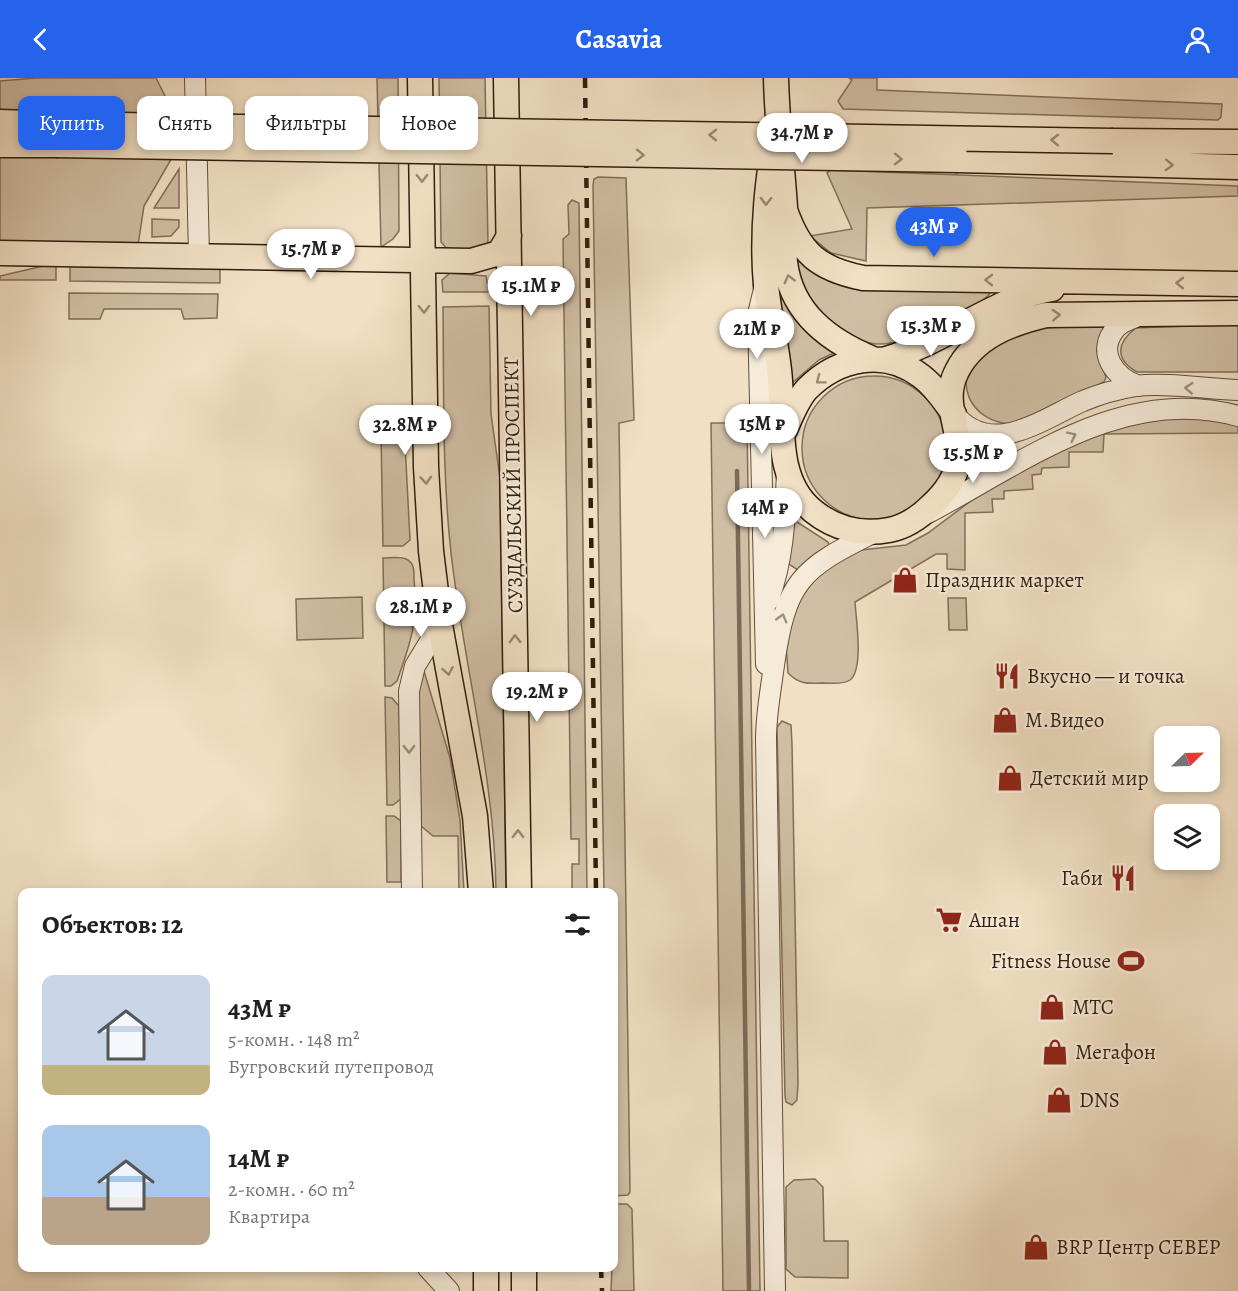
<!DOCTYPE html>
<html lang="ru">
<meta charset="utf-8">
<style>
:root{--surface:#fff;--page:#f6f6f6;--text:#202124;--muted:#757577;--accent:#2563eb}
body{margin:0;font-family:Alegreya,serif;background:var(--page);color:var(--text);height:100vh;display:flex;flex-direction:column;font-size:22px;white-space:nowrap}
*{box-sizing:border-box;margin:0}
p{font-size:20px;color:var(--muted)}
.icon{flex:none;width:33px;height:33px;fill:none;stroke:currentColor;stroke-width:2;stroke-linecap:round;stroke-linejoin:round}
.map{position:relative;flex:1;overflow:hidden}
.side{position:absolute;left:18px;top:810px;width:600px;height:384px;display:flex;flex-direction:column;background:var(--surface);border-radius:12px;box-shadow:0 3px 9px #0003}
.side>*{flex:none}
.guide{position:absolute;left:18px;top:18px;width:600px;height:54px;display:flex;gap:12px}
.needle{width:39px;rotate:67deg}
.tools{position:absolute;left:1154px;top:648px;display:grid;gap:12px}
.tools a{display:grid;place-items:center;width:66px;height:66px;border-radius:12px;background:var(--surface);box-shadow:0 3px 9px #0003;font-size:30px}
.price{position:absolute;translate:-50% -51px;padding:0 14px;border-radius:21px;background:#fff;color:#222;font-size:20px;line-height:39px;filter:drop-shadow(0 2px 3px #0008)}
.price::after{content:'';position:absolute;left:50%;top:36px;width:18px;height:14px;margin-left:-9px;background:inherit;clip-path:polygon(0 0,100% 0,50% 100%)}
.price.selected{background:var(--accent);color:#fff}
ul{padding:0;list-style:none}
li{display:flex;align-items:center;gap:18px;height:150px;padding:0 24px}
li span{display:grid;place-items:center;flex:none;width:168px;height:120px;border-radius:12px;color:#555}
li>.icon{margin-inline-start:auto}
span .icon{width:72px;height:72px;fill:#fffc;stroke-width:1}
li b{font-size:26px}
h2{display:flex;justify-content:space-between;align-items:center;height:72px;padding:0 24px;font-size:26px}
.tag{padding:0 21px;border-radius:12px;background:var(--surface);box-shadow:0 3px 9px #0003;font-size:21px;line-height:54px}
.tag.selected{background:var(--accent);color:#fff}
header{display:flex;justify-content:space-between;align-items:center;height:78px;padding:0 24px;background:var(--accent);color:#fff;font-size:27px;font-weight:600}
.map>svg:first-child{display:block}
.green{fill:#d1bfa5;stroke:#826e5a;stroke-width:1.5}
.lines{fill:none;stroke-linecap:round;stroke-linejoin:round}
.stream{stroke:#7e6a56;stroke-width:4.5}
.minor-casing{stroke:#624e3c;stroke-width:22}
.major-casing{stroke:#321d0f;stroke-width:27}
.minor{stroke:#f6ebd9;stroke-width:20}
.major{stroke:#f1e0c4;stroke-width:24}
.rail{stroke:#321d0f;stroke-width:4.5;stroke-dasharray:10 10;stroke-linecap:butt}
.major-bridge-casing{stroke:#321d0f;stroke-width:27;stroke-linecap:butt}
.major-bridge{stroke:#f1e0c4;stroke-width:24}
.oneway{stroke:#9b8873}
.oneway2{stroke:#9e8e7e}
.labels{text-anchor:middle;dominant-baseline:central;stroke-width:4.5;stroke-linejoin:round;paint-order:stroke}
.street-label{font-size:21px;fill:#321d0f;stroke:#f6ebd9}
.poi-label{font-size:21px;fill:#321d0f;stroke:#f6ebd9;text-anchor:start}
</style>
<header><svg class="icon" aria-label="back" viewBox="0 0 24 24"><path d="M15 5l-7 7 7 7"/></svg>Casavia<svg class="icon" aria-label="person" viewBox="0 0 24 24"><circle cx="12" cy="8" r="4"/><path d="M4 21q1-7 8-7t8 7"/></svg></header>
<div class="map">
<svg width="1238" height="1213" viewBox="0 0 1238 1213">
<rect width="100%" height="100%" fill="#f1e0c4"/>
<filter id="stains"><feTurbulence type="fractalNoise" baseFrequency=".00333" numOctaves="4"/><feColorMatrix values="0 0 0 0 .2 0 0 0 0 .09 0 0 0 0 .02 0 0 0 .5 -.17"/></filter>
<radialGradient id="worn" r=".72"><stop offset=".6" stop-color="#630" stop-opacity="0"/><stop offset="1" stop-color="#630" stop-opacity=".3"/></radialGradient>
<path class="green" d="M36,0H156L175,38L0,37V3Z
M377,0H398L399,153L393,161L381,169Z
M439,0H485L488,166L484,171L448,172L441,164Z
M849,0H877V12L1222,26L1221,39L1218,42L843,31L838,23L852,2Z
M0,77L173,78L144,128L138,167L0,165Z
M179,91V130H154Z
M830,92L1238,108V118L867,130L866,183L831,175L810,158L852,151L827,95Z
M598,99L626,100L634,342L619,345L630,1114L628,1117L614,1118V814H604L593,107L594,101Z
M572,122L579,125L587,814H572V786H579V761H571L563,161L569,156L568,127Z
M152,141L179,142V149L171,158L152,159Z
M795,179L989,213L990,215C982,227 960,234 947,241C875,280 868,272 805,227Z
M56,185V202H0V198Z
M70,185L220,187V205L70,203Z
M450,195L486,198L489,214H443L442,202Z
M783,208L840,272L819,282L792,305L775,210Z
M69,215L218,216L217,240L184,241L181,231H104L100,241H69Z
M489,228L491,336L500,400L506,814H496C495,700 464,589 451,475C442,394 444,311 443,229Z
M1238,246V294H1137C1114,281 1117,264 1136,250Z
M1104,248L1097,273L1106,299L1104,304L1013,346C970,346 948,299 985,272C1023,245 1061,249 1104,248Z
M802 370a72 72 0 1 1 144 0a72 72 0 1 1-144 0Z
M1135,340L1238,341V355L1104,356L1103,374H1069V389L1042,390L1041,396L1032,397L1033,411L1004,413V421H992L993,434L965,435V492L947,491V476H936L855,524C856,541 864,591 850,602C843,607 830,605 822,605C807,606 799,606 788,595L786,566L789,538L818,494L852,473L906,467L928,455L988,410L1040,379Z
M711,345H747L760,1213H723Z
M404,346L410,462L403,468H383L381,356L383,352Z
M794,442L828,464L830,469L801,494L787,485Z
M383,480C390,480 400,478 406,481C415,485 414,494 414,502C419,542 410,566 397,603L391,608H385Z
M362,519L363,560L297,562L296,521Z
M948,520H966L967,552H949Z
M424,593L450,680L460,742L464,814H459L458,758H433L421,748L419,612Z
M385,619L392,620L399,628L401,721L393,727H387Z
M782,643L791,647L792,666L798,1006L797,1022L792,1027L786,1024L785,1018L777,649Z
M386,738H394L401,743V804H387Z
M815,1101L823,1109L824,1163H848V1200L795,1199L786,1191V1109L794,1102Z
M616,1126H627L632,1131L634,1213H611L614,1131Z"/>
<g class="lines">
<path class="stream" d="M737,393L749,1213"/>
<g class="minor-casing">
<path id="minor" d="M195,0L199,179
M764,211L758,236L766,586
M1139,308C1115,300 1095,274 1116,250C1121,244 1134,240 1141,237
M954,336C992,381 1042,341 1083,323C1100,316 1118,311 1136,308C1164,304 1209,311 1238,312
M928,435C1023,385 1123,306 1238,338
M768,523C784,481 785,439 787,394
M412,814L409,613L415,588L440,547
M428,1190L449,1213
M775,1213L766,661C766,636 771,611 774,587C786,503 800,491 875,454"/>
</g>
<g class="major-casing">
<path id="major" d="M420,0L426,389L431,473L440,547L475,738L481,814
M506,0L519,814
M776,0C777,43 782,86 785,129C786,147 783,166 785,184C791,235 829,263 873,281
M0,44L61,46
M777,45C768,99 761,152 766,207C769,236 776,264 779,292C785,339 772,400 813,433C835,451 862,457 889,452C905,449 921,438 932,427C989,374 933,338 957,293C974,259 1011,245 1046,237L1238,235
M1113,63L1238,64
M0,67H56
M958,82L1238,89
M785,132C800,175 818,191 863,200L1238,206
M0,175L471,183L499,175L509,158
M886,281C944,265 992,221 1052,211
M785,352C791,338 797,322 807,311C838,280 884,270 921,298C934,308 944,322 954,336
M486,1190V1213
M524,1190V1213"/>
</g>
<use href="#minor" class="minor"/>
<use href="#major" class="major"/>
<path class="rail" d="M585,0L596,814
M601,1190L602,1213"/>
<g class="major-bridge-casing">
<path id="major-bridge" d="M61,46L1113,63
M56,67L958,82"/>
</g>
<use href="#major-bridge" class="major-bridge"/>
</g>
<defs><path id="oneway-chevron" d="M-2-3.5L2.5 0L-2 3.5" fill="none" stroke-width="1.6" stroke-linecap="round" stroke-linejoin="round" transform="scale(1.5)"/></defs>
<g class="oneway">
<use href="#oneway-chevron" transform="translate(713 57) rotate(-179)"/>
<use href="#oneway-chevron" transform="translate(1055 62) rotate(-179)"/>
<use href="#oneway-chevron" transform="translate(640 77) rotate(1)"/>
<use href="#oneway-chevron" transform="translate(898 81) rotate(1)"/>
<use href="#oneway-chevron" transform="translate(1169 87) rotate(2)"/>
<use href="#oneway-chevron" transform="translate(422 100) rotate(89)"/>
<use href="#oneway-chevron" transform="translate(766 123) rotate(91)"/>
<use href="#oneway-chevron" transform="translate(789 201) rotate(-105)"/>
<use href="#oneway-chevron" transform="translate(989 202) rotate(-179)"/>
<use href="#oneway-chevron" transform="translate(1180 205) rotate(-179)"/>
<use href="#oneway-chevron" transform="translate(424 231) rotate(89)"/>
<use href="#oneway-chevron" transform="translate(1056 237) rotate(-3)"/>
<use href="#oneway-chevron" transform="translate(820 302) rotate(143)"/>
<use href="#oneway-chevron" transform="translate(426 402) rotate(86)"/>
<use href="#oneway-chevron" transform="translate(515 561) rotate(-91)"/>
<use href="#oneway-chevron" transform="translate(448 593) rotate(80)"/>
<use href="#oneway-chevron" transform="translate(518 756) rotate(-91)"/>
</g>
<g class="oneway2">
<use href="#oneway-chevron" transform="translate(1189 310) rotate(-177)"/>
<use href="#oneway-chevron" transform="translate(1072 358) rotate(-26)"/>
<use href="#oneway-chevron" transform="translate(782 540) rotate(-74)"/>
<use href="#oneway-chevron" transform="translate(409 671) rotate(89)"/>
</g>
<defs>
<g id="shop-bare" transform="scale(2.07)"><path d="M-5-2.5h2.3a2.7 3.5 0 0 1 5.4 0H5L5.5 6h-11ZM-1.5-2.5h3a1.5 2.3 0 0 0-3 0Z" fill="#8f2418" stroke="#f6ebd9" stroke-width="2.5" paint-order="stroke"/></g>
<g id="restaurant-bare" transform="scale(2.07)"><path d="M-5-6h1v4h1v-4h1v4h1v-4h1v5L-1.5 .5V6h-2V.5L-5-1ZM5-6V6H3V1.5H1.5Q1.5-4 5-6Z" fill="#8f2418" stroke="#f6ebd9" stroke-width="2.5" paint-order="stroke"/></g>
<g id="supermarket-bare" transform="scale(2.07)"><path d="M-6-5.5h2.5l.6 2H6L4.5 2H-2.5L-4.4-4H-6ZM-1.5 3.2a1.3 1.3 0 1 0 .1 0ZM3 3.2a1.3 1.3 0 1 0 .1 0Z" fill="#8f2418" stroke="#f6ebd9" stroke-width="2.5" paint-order="stroke"/></g>
<g id="stadium-bare" transform="scale(2.07)"><path d="M0-5a6.5 5 0 1 0 0 10a6.5 5 0 1 0 0-10ZM-3.5-1.8h7v3.6h-7Z" fill="#8f2418" stroke="#f6ebd9" stroke-width="2.5" paint-order="stroke"/></g>
</defs>
<g fill-rule="evenodd">
<use href="#shop-bare" x="905" y="502"/>
<use href="#restaurant-bare" x="1007" y="598"/>
<use href="#shop-bare" x="1005" y="642"/>
<use href="#shop-bare" x="1010" y="700"/>
<use href="#restaurant-bare" x="1123" y="800"/>
<use href="#supermarket-bare" x="949" y="842"/>
<use href="#stadium-bare" x="1131" y="883"/>
<use href="#shop-bare" x="1052" y="929"/>
<use href="#shop-bare" x="1055" y="974"/>
<use href="#shop-bare" x="1059" y="1022"/>
<use href="#shop-bare" x="1036" y="1169"/>
</g>
<g class="labels">
<g class="street-label">
<text transform="translate(513 407) rotate(-91)">СУЗДАЛЬСКИЙ ПРОСПЕКТ</text>
</g>
<g class="poi-label">
<text x="925" y="502">Праздник маркет</text>
<text x="1027" y="598">Вкусно — и точка</text>
<text x="1025" y="642">М.Видео</text>
<text x="1030" y="700">Детский мир</text>
<text x="1103" y="800" text-anchor="end">Габи</text>
<text x="969" y="842">Ашан</text>
<text x="1111" y="883" text-anchor="end">Fitness House</text>
<text x="1072" y="929">МТС</text>
<text x="1075" y="974">Мегафон</text>
<text x="1079" y="1022">DNS</text>
<text x="1056" y="1169">BRP Центр СЕВЕР</text>
</g>
</g>
<rect width="100%" height="100%" filter="url(#stains)"/>
<rect width="100%" height="100%" fill="url(#worn)"/>
</svg>
<div class="tools">
<a><svg class="needle" viewBox="-14 -14 28 28"><path d="M0-13l5 13h-10z" fill="#e53935"/><path d="M0 13l5-13h-10z" fill="#757577"/></svg></a>
<a><svg class="icon" aria-label="layers" viewBox="0 0 24 24"><path d="M12 4l9 5-9 5-9-5zM3 14l9 5 9-5"/></svg></a>
</div>
<b class="price" style="left:802px;top:86px">34.7M ₽</b>
<b class="price selected" style="left:934px;top:180px">43M ₽</b>
<b class="price" style="left:311px;top:202px">15.7M ₽</b>
<b class="price" style="left:531px;top:239px">15.1M ₽</b>
<b class="price" style="left:931px;top:279px">15.3M ₽</b>
<b class="price" style="left:757px;top:282px">21M ₽</b>
<b class="price" style="left:762px;top:377px">15M ₽</b>
<b class="price" style="left:405px;top:378px">32.8M ₽</b>
<b class="price" style="left:973px;top:406px">15.5M ₽</b>
<b class="price" style="left:765px;top:461px">14M ₽</b>
<b class="price" style="left:421px;top:560px">28.1M ₽</b>
<b class="price" style="left:537px;top:645px">19.2M ₽</b>
<div class="guide">
<a class="tag selected">Купить</a>
<a class="tag">Снять</a>
<a class="tag">Фильтры</a>
<a class="tag">Новое</a>
</div>
<section class="side">
<h2>Объектов: 12<svg class="icon" aria-label="filters" viewBox="0 0 24 24"><path d="M4 7h16M4 17h16"/><circle cx="9" cy="7" r="2"/><circle cx="15" cy="17" r="2"/></svg></h2>
<ul>
<li><span style="background:linear-gradient(#c9d6e8 75%,#c2b280 0)"><svg class="icon" aria-label="home" viewBox="0 0 24 24"><path d="M3 11l9-7 9 7M6 9v11h12V9"/></svg></span><div><b>43M ₽</b><p>5-комн. · 148 m²</p><p>Бугровский путепровод</p></div></li>
<li><span style="background:linear-gradient(#a9c7e8 60%,#b9a48a 0)"><svg class="icon" aria-label="home" viewBox="0 0 24 24"><path d="M3 11l9-7 9 7M6 9v11h12V9"/></svg></span><div><b>14M ₽</b><p>2-комн. · 60 m²</p><p>Квартира</p></div></li>
</ul>
</section>
</div>
